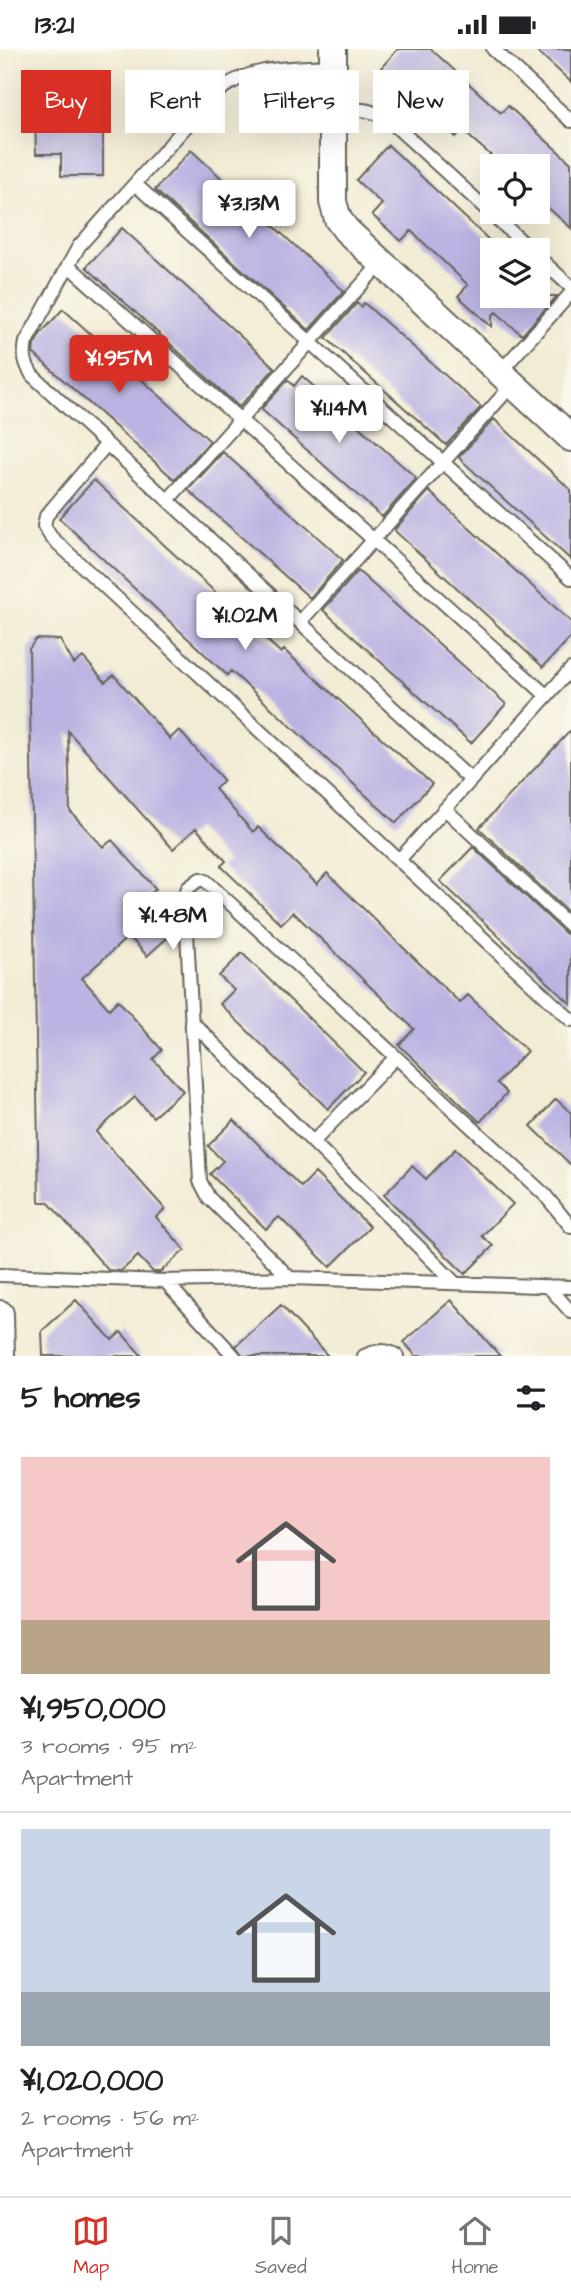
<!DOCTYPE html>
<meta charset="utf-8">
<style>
:root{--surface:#fff;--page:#f6f6f6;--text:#202124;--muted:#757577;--line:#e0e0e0;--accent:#d93025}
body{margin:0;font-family:"Architects Daughter",sans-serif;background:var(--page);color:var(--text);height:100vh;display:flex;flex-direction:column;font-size:26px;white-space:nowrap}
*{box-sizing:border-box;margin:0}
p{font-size:23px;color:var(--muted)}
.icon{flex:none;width:38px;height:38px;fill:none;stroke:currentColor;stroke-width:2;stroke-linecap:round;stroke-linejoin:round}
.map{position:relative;height:1307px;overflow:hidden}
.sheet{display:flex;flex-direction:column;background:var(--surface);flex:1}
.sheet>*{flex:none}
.guide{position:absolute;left:21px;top:21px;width:530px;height:63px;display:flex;gap:14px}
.tools{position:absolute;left:480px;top:105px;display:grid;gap:14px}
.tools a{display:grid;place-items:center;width:70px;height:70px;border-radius:0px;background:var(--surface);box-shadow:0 7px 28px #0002;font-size:35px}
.price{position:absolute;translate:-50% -60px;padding:0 16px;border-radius:7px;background:#fff;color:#222;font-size:23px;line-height:46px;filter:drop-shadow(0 2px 4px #0008)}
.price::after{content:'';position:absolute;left:50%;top:42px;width:21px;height:16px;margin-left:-10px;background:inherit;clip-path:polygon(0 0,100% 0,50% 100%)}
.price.on{background:var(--accent);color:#fff}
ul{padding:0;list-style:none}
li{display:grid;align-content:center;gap:14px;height:371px;padding:0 21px}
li+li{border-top:2px solid var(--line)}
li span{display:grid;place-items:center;height:217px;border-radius:0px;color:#555}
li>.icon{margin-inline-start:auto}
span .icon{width:126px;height:126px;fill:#fffc;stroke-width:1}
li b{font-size:30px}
h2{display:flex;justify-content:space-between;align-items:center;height:84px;padding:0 21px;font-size:30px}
.pill{padding:0 24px;border-radius:0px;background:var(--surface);box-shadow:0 7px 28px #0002;font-size:24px;line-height:63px}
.pill.on{background:var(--accent);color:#fff}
.status{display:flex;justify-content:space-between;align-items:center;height:49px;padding:0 35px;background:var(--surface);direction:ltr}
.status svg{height:19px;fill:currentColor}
.dock{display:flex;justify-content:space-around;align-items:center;height:98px;border-top:2px solid var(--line);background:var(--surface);font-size:19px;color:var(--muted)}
.dock a{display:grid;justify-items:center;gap:4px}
.dock .on{color:var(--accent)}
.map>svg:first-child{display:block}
.building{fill:#bbb4e2}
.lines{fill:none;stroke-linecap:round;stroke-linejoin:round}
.lane-casing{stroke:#67655d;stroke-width:16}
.street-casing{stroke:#67655d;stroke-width:30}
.lane{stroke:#fff;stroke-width:12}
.street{stroke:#fff;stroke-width:26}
</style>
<div class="status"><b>13:21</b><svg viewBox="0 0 49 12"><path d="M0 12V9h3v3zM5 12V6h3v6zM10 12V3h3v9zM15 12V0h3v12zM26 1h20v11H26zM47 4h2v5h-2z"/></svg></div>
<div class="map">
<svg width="571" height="1307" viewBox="0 0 571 1307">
<rect width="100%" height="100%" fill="#fbf7ec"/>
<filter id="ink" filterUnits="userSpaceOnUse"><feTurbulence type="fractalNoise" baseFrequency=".0143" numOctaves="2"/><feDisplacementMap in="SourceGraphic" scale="14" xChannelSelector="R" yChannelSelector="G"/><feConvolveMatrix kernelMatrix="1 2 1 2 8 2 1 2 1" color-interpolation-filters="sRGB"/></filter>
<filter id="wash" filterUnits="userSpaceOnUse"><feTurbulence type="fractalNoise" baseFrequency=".00686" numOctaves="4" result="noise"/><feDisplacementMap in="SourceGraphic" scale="28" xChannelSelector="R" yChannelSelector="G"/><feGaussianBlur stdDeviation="1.57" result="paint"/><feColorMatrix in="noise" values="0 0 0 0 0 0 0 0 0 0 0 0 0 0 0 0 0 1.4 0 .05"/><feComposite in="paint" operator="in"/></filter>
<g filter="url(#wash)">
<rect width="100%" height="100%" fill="#f3ecd5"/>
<g id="blocks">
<path class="building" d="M398,0H431L501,64L508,57L571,114V179L537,149V117H503L462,81L456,88L436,69L431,75L394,42L399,36L381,19Z
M535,0H571V33Z
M69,56H103V127H61V105H36L35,66H69Z
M388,96L492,194V247H557L522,286L496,263L492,267V278L458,247L468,236L442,211L411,182L401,192L372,166L382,155L356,131Z
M191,101L344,242L309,281L155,141Z
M122,179L275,319L239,358L86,218Z
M357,254L361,258L364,254L481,358L446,396L326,289Z
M63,260L210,392L175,431L33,304L34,296L41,284Z
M302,327L415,428L416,430L382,468L261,360L288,331L294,337Z
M494,370L571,441V511L460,410L459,408Z
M223,403L343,511L310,549L188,441Z
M94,431L281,604L284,601L432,735L396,774L231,622L227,626L59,469Z
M429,442L571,573V588L543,618L396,483L395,480Z
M358,522L506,655L471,694L323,561Z
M36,590L60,591L74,615L83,608L105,633L114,626L170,690L179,681L224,732L215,740L253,783L258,778L317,835L327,824L460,954L468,946L527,1002L497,1034L507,1044L480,1073L399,996L414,980L293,863L281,875L221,817L226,812L196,779L173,800L68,682L70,762L103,798L112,791L156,840L147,848L176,881L147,907L129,887L82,929L109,960L118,951L162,1001L153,1010L183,1042L153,1068L135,1048L96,1083L165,1160L156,1168L185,1201L160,1223H153L138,1207L121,1222L108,1221L48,1153H39L29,600Z
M571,681V866L479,779Z
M473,798L565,884L571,887V955L440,832Z
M242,904L364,1023L328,1060L220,955L234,941L219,927Z
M556,1050L571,1064V1116L531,1077Z
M234,1071L301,1138L315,1124L370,1178L330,1218L279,1168L266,1180L210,1125L223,1112L208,1097Z
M455,1100L513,1155L482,1187L493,1197L465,1225L384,1146L412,1117L426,1130Z
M76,1251L112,1291L121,1283L142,1307H43L42,1282Z
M451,1251L500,1307H416L404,1293Z
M281,1256L328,1307H243L236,1297Z"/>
</g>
</g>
<g filter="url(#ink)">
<use href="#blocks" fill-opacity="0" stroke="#67655d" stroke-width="2"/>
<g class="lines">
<g class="lane-casing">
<path id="lane" d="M493,0L571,72
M333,17C293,19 249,16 216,44L79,197L26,293C23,307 25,314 32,326L471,731
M332,61C357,60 368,58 390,72L531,201
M135,135L571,529
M537,207L571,238
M68,216L547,647
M500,323L571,244
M107,395L46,467L44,477L51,488L571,971
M168,451L381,214
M300,573L513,335
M445,760L571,878
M399,811L571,620
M191,972L455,1234
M313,1093L396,1008
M0,1226L165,1232L290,1229L571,1238
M290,1229L209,1149L200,1132L185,846L188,839L200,830L206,832L545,1146L571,1178
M165,1232L234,1307
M548,1237L571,1263
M364,1307C375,1302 385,1299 397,1307"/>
</g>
<g class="street-casing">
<path id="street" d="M333,0V153L338,170L346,181L571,389
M0,1265L1,1307"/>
</g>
<use href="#lane" class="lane"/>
<use href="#street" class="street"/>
</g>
</g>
</svg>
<div class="tools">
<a><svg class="icon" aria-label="locate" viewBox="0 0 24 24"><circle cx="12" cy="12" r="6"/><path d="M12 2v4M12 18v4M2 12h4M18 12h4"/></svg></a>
<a><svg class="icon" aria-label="layers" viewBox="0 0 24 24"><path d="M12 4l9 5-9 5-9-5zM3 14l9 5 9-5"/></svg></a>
</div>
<b class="price" style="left:249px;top:191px">¥3.13M</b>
<b class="price on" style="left:119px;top:346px">¥1.95M</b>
<b class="price" style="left:339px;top:396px">¥1.14M</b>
<b class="price" style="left:245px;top:603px">¥1.02M</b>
<b class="price" style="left:173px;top:903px">¥1.48M</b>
<div class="guide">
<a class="pill on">Buy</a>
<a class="pill">Rent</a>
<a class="pill">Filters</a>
<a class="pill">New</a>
</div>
</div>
<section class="sheet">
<h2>5 homes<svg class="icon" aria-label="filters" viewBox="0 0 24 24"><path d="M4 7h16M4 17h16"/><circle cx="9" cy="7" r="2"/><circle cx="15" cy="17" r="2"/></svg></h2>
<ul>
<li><span style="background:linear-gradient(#f6c9c9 75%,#b9a48a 0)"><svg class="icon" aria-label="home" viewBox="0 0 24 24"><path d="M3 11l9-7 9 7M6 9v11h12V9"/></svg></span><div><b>¥1,950,000</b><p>3 rooms · 95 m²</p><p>Apartment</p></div></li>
<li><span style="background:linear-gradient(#c9d6e8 75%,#9aa5b1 0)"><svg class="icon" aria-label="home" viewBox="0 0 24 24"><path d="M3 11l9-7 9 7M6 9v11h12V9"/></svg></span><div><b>¥1,020,000</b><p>2 rooms · 56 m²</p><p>Apartment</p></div></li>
</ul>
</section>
<nav class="dock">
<a class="on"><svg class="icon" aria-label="map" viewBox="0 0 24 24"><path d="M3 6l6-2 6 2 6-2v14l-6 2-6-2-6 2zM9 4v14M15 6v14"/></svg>Map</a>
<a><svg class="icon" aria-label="saved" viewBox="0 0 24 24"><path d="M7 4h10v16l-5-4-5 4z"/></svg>Saved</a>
<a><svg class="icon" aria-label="home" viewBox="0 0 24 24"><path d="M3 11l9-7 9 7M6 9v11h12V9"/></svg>Home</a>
</nav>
